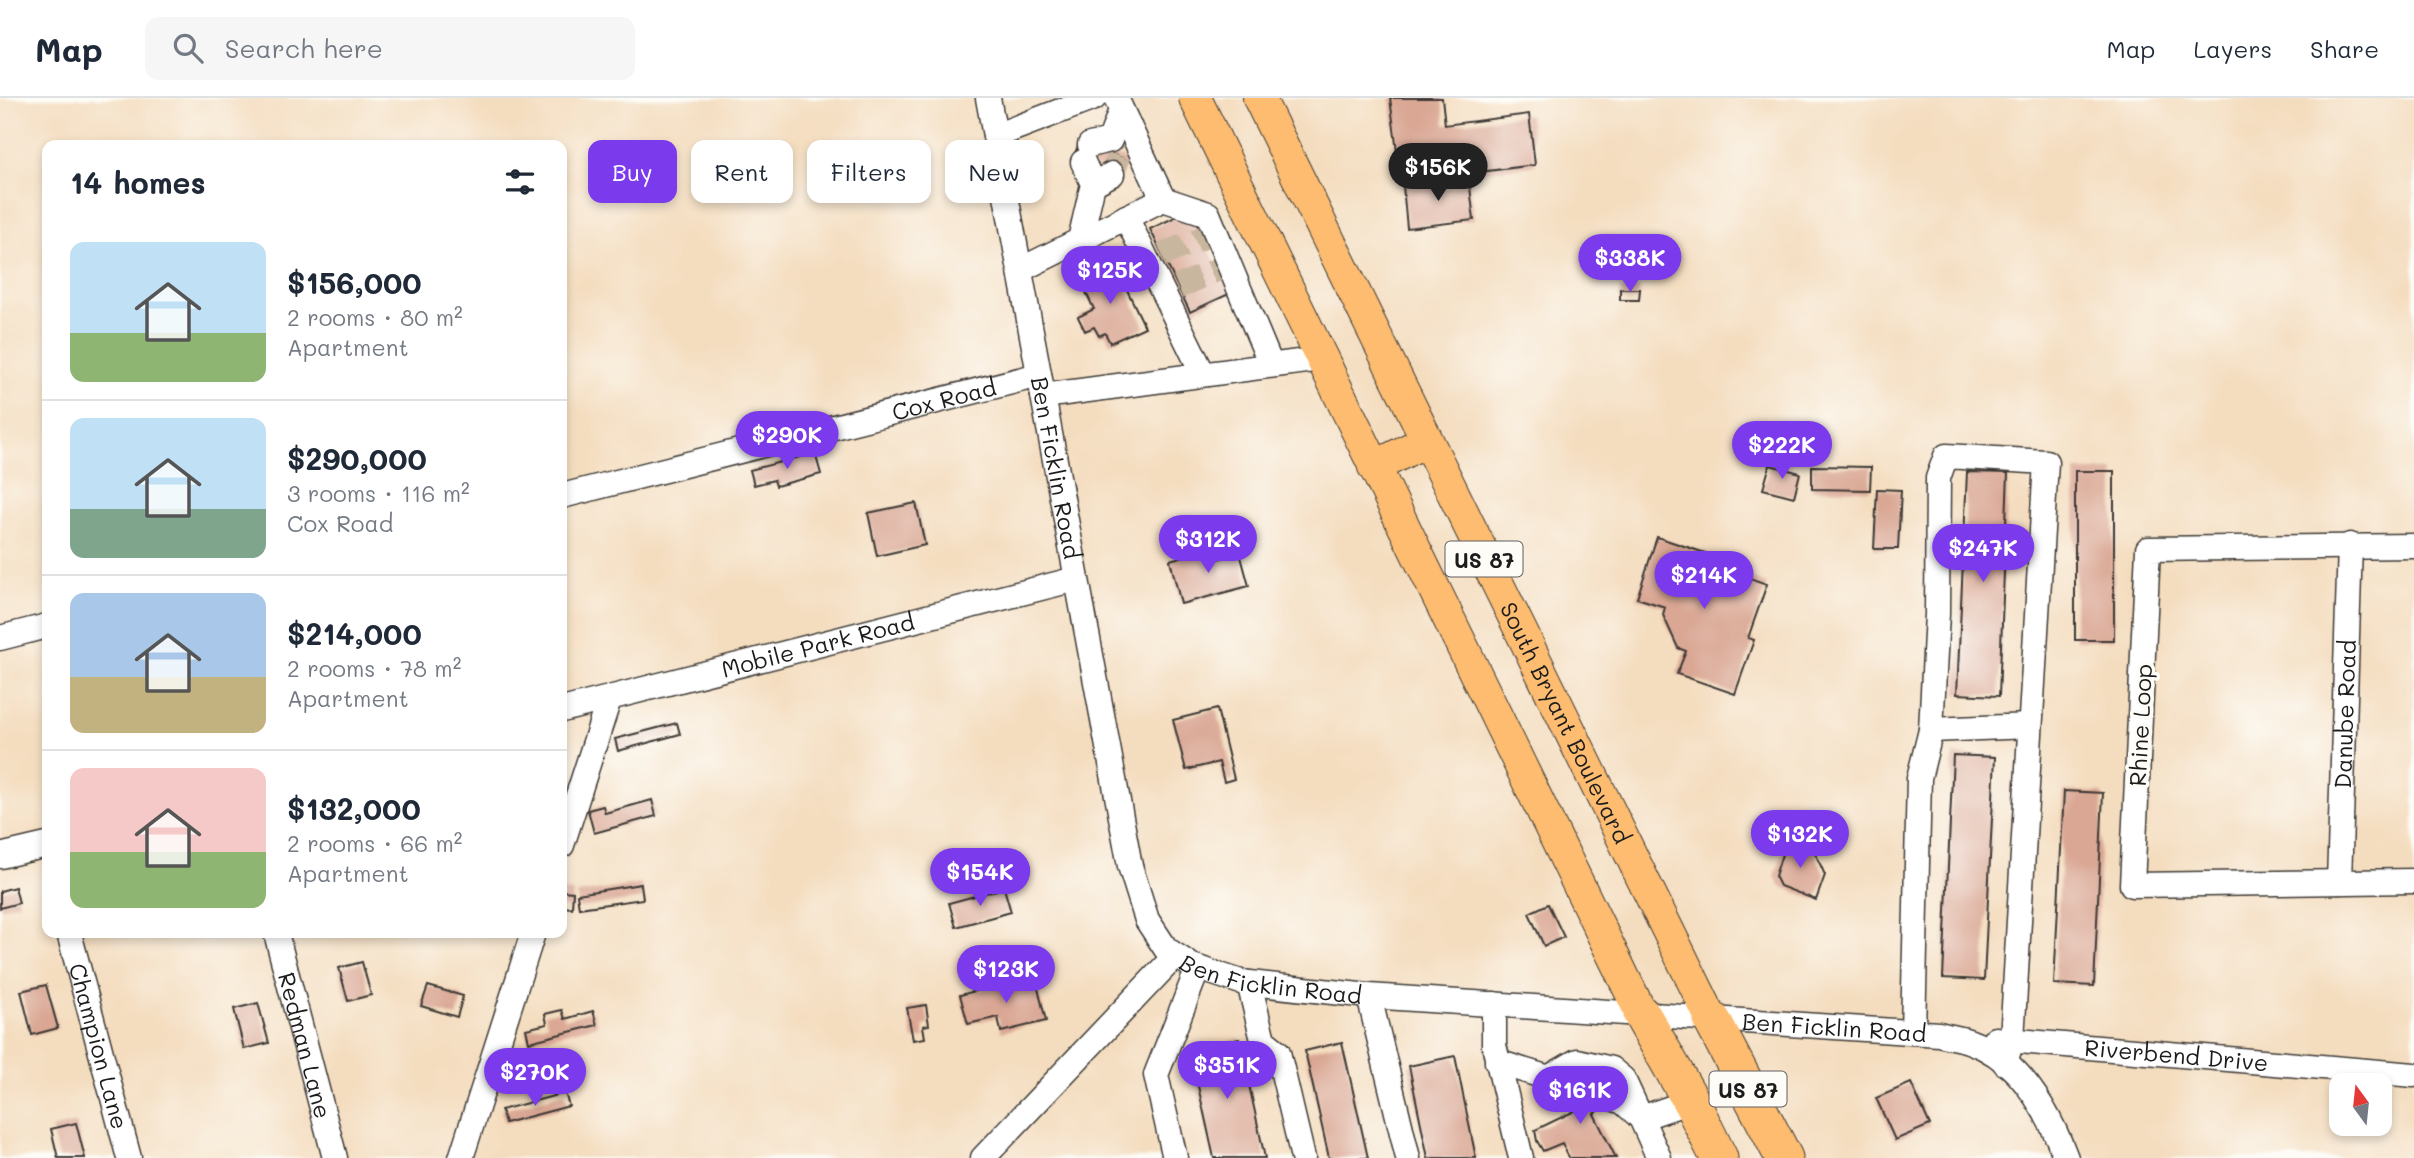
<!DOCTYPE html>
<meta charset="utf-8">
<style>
:root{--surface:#fff;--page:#f6f6f7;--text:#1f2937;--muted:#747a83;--line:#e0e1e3;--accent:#7c3aed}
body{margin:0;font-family:Mali,sans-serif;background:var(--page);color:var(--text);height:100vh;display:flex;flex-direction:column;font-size:26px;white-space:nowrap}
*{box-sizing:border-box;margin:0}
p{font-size:23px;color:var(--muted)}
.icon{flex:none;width:38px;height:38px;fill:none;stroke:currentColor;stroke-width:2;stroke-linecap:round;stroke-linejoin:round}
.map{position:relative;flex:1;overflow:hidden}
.panel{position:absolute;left:42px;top:42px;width:525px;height:798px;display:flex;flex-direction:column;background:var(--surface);border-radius:14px;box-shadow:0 4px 10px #0003}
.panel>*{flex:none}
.banner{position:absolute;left:588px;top:42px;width:665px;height:63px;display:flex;gap:14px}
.needle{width:46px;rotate:345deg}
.fabs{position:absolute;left:2329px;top:975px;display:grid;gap:14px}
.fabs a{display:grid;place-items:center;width:63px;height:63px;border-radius:14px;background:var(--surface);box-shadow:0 4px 10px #0003;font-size:35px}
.price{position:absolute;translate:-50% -60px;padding:0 16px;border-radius:24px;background:var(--accent);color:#fff;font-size:23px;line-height:46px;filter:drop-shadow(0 2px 4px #0008)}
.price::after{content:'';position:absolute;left:50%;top:42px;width:21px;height:16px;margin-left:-10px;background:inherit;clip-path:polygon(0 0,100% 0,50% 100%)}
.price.current{background:#222;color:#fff}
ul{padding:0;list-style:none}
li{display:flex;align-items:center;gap:21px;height:175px;padding:0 28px}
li+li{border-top:2px solid var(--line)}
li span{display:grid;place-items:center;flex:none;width:196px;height:140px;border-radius:14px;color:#555}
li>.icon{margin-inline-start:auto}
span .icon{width:84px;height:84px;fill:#fffc;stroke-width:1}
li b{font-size:30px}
h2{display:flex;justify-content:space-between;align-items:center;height:84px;padding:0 28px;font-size:30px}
.pill{padding:0 24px;border-radius:14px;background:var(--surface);box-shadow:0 4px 10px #0003;font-size:24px;line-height:63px}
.pill.current{background:var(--accent);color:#fff}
header{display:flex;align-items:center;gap:42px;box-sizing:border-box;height:98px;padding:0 35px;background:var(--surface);border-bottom:2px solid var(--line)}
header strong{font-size:33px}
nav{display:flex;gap:38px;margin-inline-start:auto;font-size:24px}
.search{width:490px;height:63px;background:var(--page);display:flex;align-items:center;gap:18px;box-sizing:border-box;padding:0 24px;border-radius:14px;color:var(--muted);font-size:26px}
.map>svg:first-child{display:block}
.building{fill:#daa794}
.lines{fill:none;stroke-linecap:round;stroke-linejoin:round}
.minor-tunnel{stroke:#c9b69e;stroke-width:24;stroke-dasharray:24 12;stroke-linecap:butt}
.minor-casing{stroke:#3c3934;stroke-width:27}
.major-casing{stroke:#3c3934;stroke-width:34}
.highway-casing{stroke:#3c3934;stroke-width:39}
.minor{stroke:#fff;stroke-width:24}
.major{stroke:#fdbc6f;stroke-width:32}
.highway{stroke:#fdbc6f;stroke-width:37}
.labels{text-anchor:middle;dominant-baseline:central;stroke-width:7;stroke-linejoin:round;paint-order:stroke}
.shield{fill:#fdfcf7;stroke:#605f5e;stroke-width:2}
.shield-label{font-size:21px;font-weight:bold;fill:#1c1c1c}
.street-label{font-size:23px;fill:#1c1c1c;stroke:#fdfcf7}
</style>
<header>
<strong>Map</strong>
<div class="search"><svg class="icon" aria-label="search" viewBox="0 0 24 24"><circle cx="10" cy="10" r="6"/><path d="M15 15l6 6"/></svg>Search here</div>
<nav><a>Map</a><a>Layers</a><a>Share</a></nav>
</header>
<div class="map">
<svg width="2414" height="1060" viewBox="0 0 2414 1060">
<rect width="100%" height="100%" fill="#fdfcf7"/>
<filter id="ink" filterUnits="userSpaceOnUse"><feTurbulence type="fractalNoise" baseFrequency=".0143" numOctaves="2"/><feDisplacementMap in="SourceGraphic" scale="14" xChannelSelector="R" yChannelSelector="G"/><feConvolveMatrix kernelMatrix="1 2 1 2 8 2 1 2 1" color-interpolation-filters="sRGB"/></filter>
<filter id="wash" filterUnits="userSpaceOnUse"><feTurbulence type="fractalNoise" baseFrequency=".00686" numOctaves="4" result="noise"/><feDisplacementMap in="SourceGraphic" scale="28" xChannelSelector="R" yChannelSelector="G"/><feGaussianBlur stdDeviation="1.57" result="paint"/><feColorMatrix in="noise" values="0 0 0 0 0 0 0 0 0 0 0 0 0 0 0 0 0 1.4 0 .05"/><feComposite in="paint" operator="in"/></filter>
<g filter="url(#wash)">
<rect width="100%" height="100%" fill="#f4ddbf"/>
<g id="blocks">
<path class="building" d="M1390,0H1442L1445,27L1529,16L1535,67L1401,84Z
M1080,43L1127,62L1120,79L1073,60Z
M1469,81L1474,122L1407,130L1403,88Z
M1190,112L1231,195L1190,214L1150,131Z
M1114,165L1145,229L1110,245L1105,235L1099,238L1094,229L1085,233L1078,219L1094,211L1080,182Z
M1620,191H1640L1639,202H1620Z
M815,355L821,376L776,388L774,382L754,387L750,372Z
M1770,367L1800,375L1794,399L1763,391Z
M1812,368L1871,369L1870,392L1812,391Z
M2075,373H2114V542H2075Z
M1967,374L2008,375L1999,598L1957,596Z
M1877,391L1901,392L1898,451H1874Z
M916,405L925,447L877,458L868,415Z
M1657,439L1732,464L1729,473L1767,486L1748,540L1754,542L1735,596L1677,576L1686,553L1678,550L1663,517L1665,509L1637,500Z
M1214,450L1217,461L1240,455L1249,488L1181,506L1170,462Z
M1217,611L1234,681L1224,684L1219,664L1186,672L1173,622Z
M677,625L680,636L618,653L615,641Z
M1953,657L1995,659L1984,882L1943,880Z
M2064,693L2103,695L2094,888L2054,886Z
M652,702L656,718L594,735L588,712L603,708L605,715Z
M1787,741L1812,748L1825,777L1816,802L1780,788L1775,778Z
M641,786L643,801L579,810L577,796Z
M15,789L19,805L0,810V793Z
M1004,790L1011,814L956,829L949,805Z
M562,793L573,794L572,810L562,809Z
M1548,806L1564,839L1544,848L1529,815Z
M362,864L371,897L348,903L339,870Z
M1035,878L1046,923L1001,934L998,919L968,926L960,897Z
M46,887L58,930L32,937L21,893Z
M428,888L463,898L457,919L421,908Z
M258,905L269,945L244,951L234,911Z
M926,907L929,927L923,928L925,940L913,942L907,910Z
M562,912L565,921L593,913L597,927L529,944L526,931L547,926L545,916Z
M1239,941L1265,1060H1214L1190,952Z
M1342,944L1368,1060H1329L1305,953Z
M1455,958L1476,1060H1428L1409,968Z
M1584,978L1607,984L1600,1010L1594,1016L1616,1060H1569L1562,1045L1543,1053L1537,1043L1535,1032L1579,1011L1577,1003Z
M1911,985L1930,1027L1895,1042L1876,1000Z
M565,995L569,1008L505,1025L501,1012Z
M76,1025L85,1060H58L51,1031Z"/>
</g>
</g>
<g filter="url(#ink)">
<use href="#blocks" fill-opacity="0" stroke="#3c3934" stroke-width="2"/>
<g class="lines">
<path class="minor-tunnel" d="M1112,76L1119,58
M1162,157L1204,139
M1178,189L1219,171"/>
<g class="minor-casing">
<g id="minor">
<path id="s1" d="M988,0L1130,768L1147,822L1166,851L1192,868L1241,884L1369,898L1939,936C1949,939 1961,940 1971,944C2020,961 2049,1015 2066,1060"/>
<path d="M995,38L1094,0"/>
<path d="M1090,47L1110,42L1121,12"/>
<path d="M1093,86L1112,76"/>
<path d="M1163,101L1208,116L1271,267"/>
<path d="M1126,119L1203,276"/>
<path d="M1080,142L1093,86L1083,64"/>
<path d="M1020,172L1163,101L1116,0"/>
<path d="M1043,298L1321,261"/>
<path id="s2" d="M562,398L1039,277"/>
<path d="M2414,448L2148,451L2132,787L2414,783"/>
<path d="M0,540L47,528"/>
<path id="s3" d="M562,612L1076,481"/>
<path d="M1931,632L2030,628"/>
<path d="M562,747L609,601"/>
<path d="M0,758L47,747"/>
<path id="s4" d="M2339,784L2350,447"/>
<path id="s5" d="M69,835L129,1060"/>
<path id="s6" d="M276,835L335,1060"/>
<path d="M1249,885L1263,942L1278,954L1303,1060"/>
<path d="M1369,898L1408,1060"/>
<path d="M1494,906V947L1521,1060"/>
<path d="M1913,934L1919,680L1931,632L1937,516L1938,380L1946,358L2046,364L2012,942L2005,965"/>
<path id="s7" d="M1995,941L2414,977"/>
<path d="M1497,964L1581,990"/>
<path d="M1548,980L1577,963L1611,971L1623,981L1641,1020"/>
<path d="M1603,997L1623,1004L1641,1020"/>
<path d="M461,1060L533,835"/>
<path d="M983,1060L1174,859"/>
<path d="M1175,1060L1156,977L1198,870"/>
<path d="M1659,1060L1641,1020L1691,1003"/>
</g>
</g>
<g class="major-casing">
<g id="major">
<path d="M1195,0L1642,917"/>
<path id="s8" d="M1259,0L1712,922"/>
<path d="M1374,369L1426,343"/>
</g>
</g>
<g class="highway-casing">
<path id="highway" d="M1642,917L1691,1003L1719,1060
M1712,922L1784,1060"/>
</g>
<use href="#minor" class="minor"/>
<use href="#major" class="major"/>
<use href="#highway" class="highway"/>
</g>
</g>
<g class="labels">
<g class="shield">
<rect x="1445.5" y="443.5" width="77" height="35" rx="5"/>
<rect x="1709.5" y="973.5" width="77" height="35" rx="5"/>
</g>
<g class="shield-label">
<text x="1484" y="461">US 87</text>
<text x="1748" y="991">US 87</text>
</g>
<g class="street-label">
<text stroke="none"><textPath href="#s2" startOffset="394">Cox Road</textPath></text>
<text stroke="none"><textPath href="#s1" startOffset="376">Ben Ficklin Road</textPath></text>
<text stroke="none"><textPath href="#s3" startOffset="264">Mobile Park Road</textPath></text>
<text stroke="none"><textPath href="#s4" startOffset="168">Danube Road</textPath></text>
<text stroke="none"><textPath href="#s8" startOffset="696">South Bryant Boulevard</textPath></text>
<text transform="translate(2140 627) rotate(-87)">Rhine Loop</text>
<text stroke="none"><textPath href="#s1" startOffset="984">Ben Ficklin Road</textPath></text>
<text stroke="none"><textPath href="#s1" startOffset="1550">Ben Ficklin Road</textPath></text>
<text stroke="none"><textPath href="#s5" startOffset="117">Champion Lane</textPath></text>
<text stroke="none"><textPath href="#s6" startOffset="116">Redman Lane</textPath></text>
<text stroke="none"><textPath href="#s7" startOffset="182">Riverbend Drive</textPath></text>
</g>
</g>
</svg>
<div class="fabs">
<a><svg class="needle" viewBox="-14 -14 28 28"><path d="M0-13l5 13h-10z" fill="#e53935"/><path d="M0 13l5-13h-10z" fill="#747a83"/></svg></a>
</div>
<b class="price current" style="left:1438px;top:105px">$156K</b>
<b class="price" style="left:1630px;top:196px">$338K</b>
<b class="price" style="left:1110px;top:208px">$125K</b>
<b class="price" style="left:787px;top:373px">$290K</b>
<b class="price" style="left:1782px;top:383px">$222K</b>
<b class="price" style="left:1208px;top:477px">$312K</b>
<b class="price" style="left:1983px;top:486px">$247K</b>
<b class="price" style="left:1704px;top:513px">$214K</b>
<b class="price" style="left:1800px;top:772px">$132K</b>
<b class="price" style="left:980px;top:810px">$154K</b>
<b class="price" style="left:1006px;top:907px">$123K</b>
<b class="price" style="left:1227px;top:1003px">$351K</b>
<b class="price" style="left:535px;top:1010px">$270K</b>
<b class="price" style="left:1580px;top:1028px">$161K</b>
<div class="banner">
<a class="pill current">Buy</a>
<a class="pill">Rent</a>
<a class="pill">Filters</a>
<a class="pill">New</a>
</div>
<section class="panel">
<h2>14 homes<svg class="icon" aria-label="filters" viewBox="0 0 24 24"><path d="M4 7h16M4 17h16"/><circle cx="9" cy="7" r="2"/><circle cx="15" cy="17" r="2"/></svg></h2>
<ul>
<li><span style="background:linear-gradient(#bfe0f5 65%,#8fb573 0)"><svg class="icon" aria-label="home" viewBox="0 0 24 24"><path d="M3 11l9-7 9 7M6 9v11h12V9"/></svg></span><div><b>$156,000</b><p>2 rooms · 80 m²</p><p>Apartment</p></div></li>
<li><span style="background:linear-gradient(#bfe0f5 65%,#7fa58c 0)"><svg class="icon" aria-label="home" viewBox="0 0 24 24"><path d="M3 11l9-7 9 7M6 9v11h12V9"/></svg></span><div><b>$290,000</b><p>3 rooms · 116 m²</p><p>Cox Road</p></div></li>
<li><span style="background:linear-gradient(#a9c7e8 60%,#c2b280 0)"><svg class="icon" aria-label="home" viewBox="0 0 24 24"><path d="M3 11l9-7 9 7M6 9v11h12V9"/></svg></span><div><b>$214,000</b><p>2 rooms · 78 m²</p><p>Apartment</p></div></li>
<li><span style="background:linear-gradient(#f6c9c9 60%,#8fb573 0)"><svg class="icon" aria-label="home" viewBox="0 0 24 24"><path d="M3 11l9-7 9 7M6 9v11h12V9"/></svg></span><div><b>$132,000</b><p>2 rooms · 66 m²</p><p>Apartment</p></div></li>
</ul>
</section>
</div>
